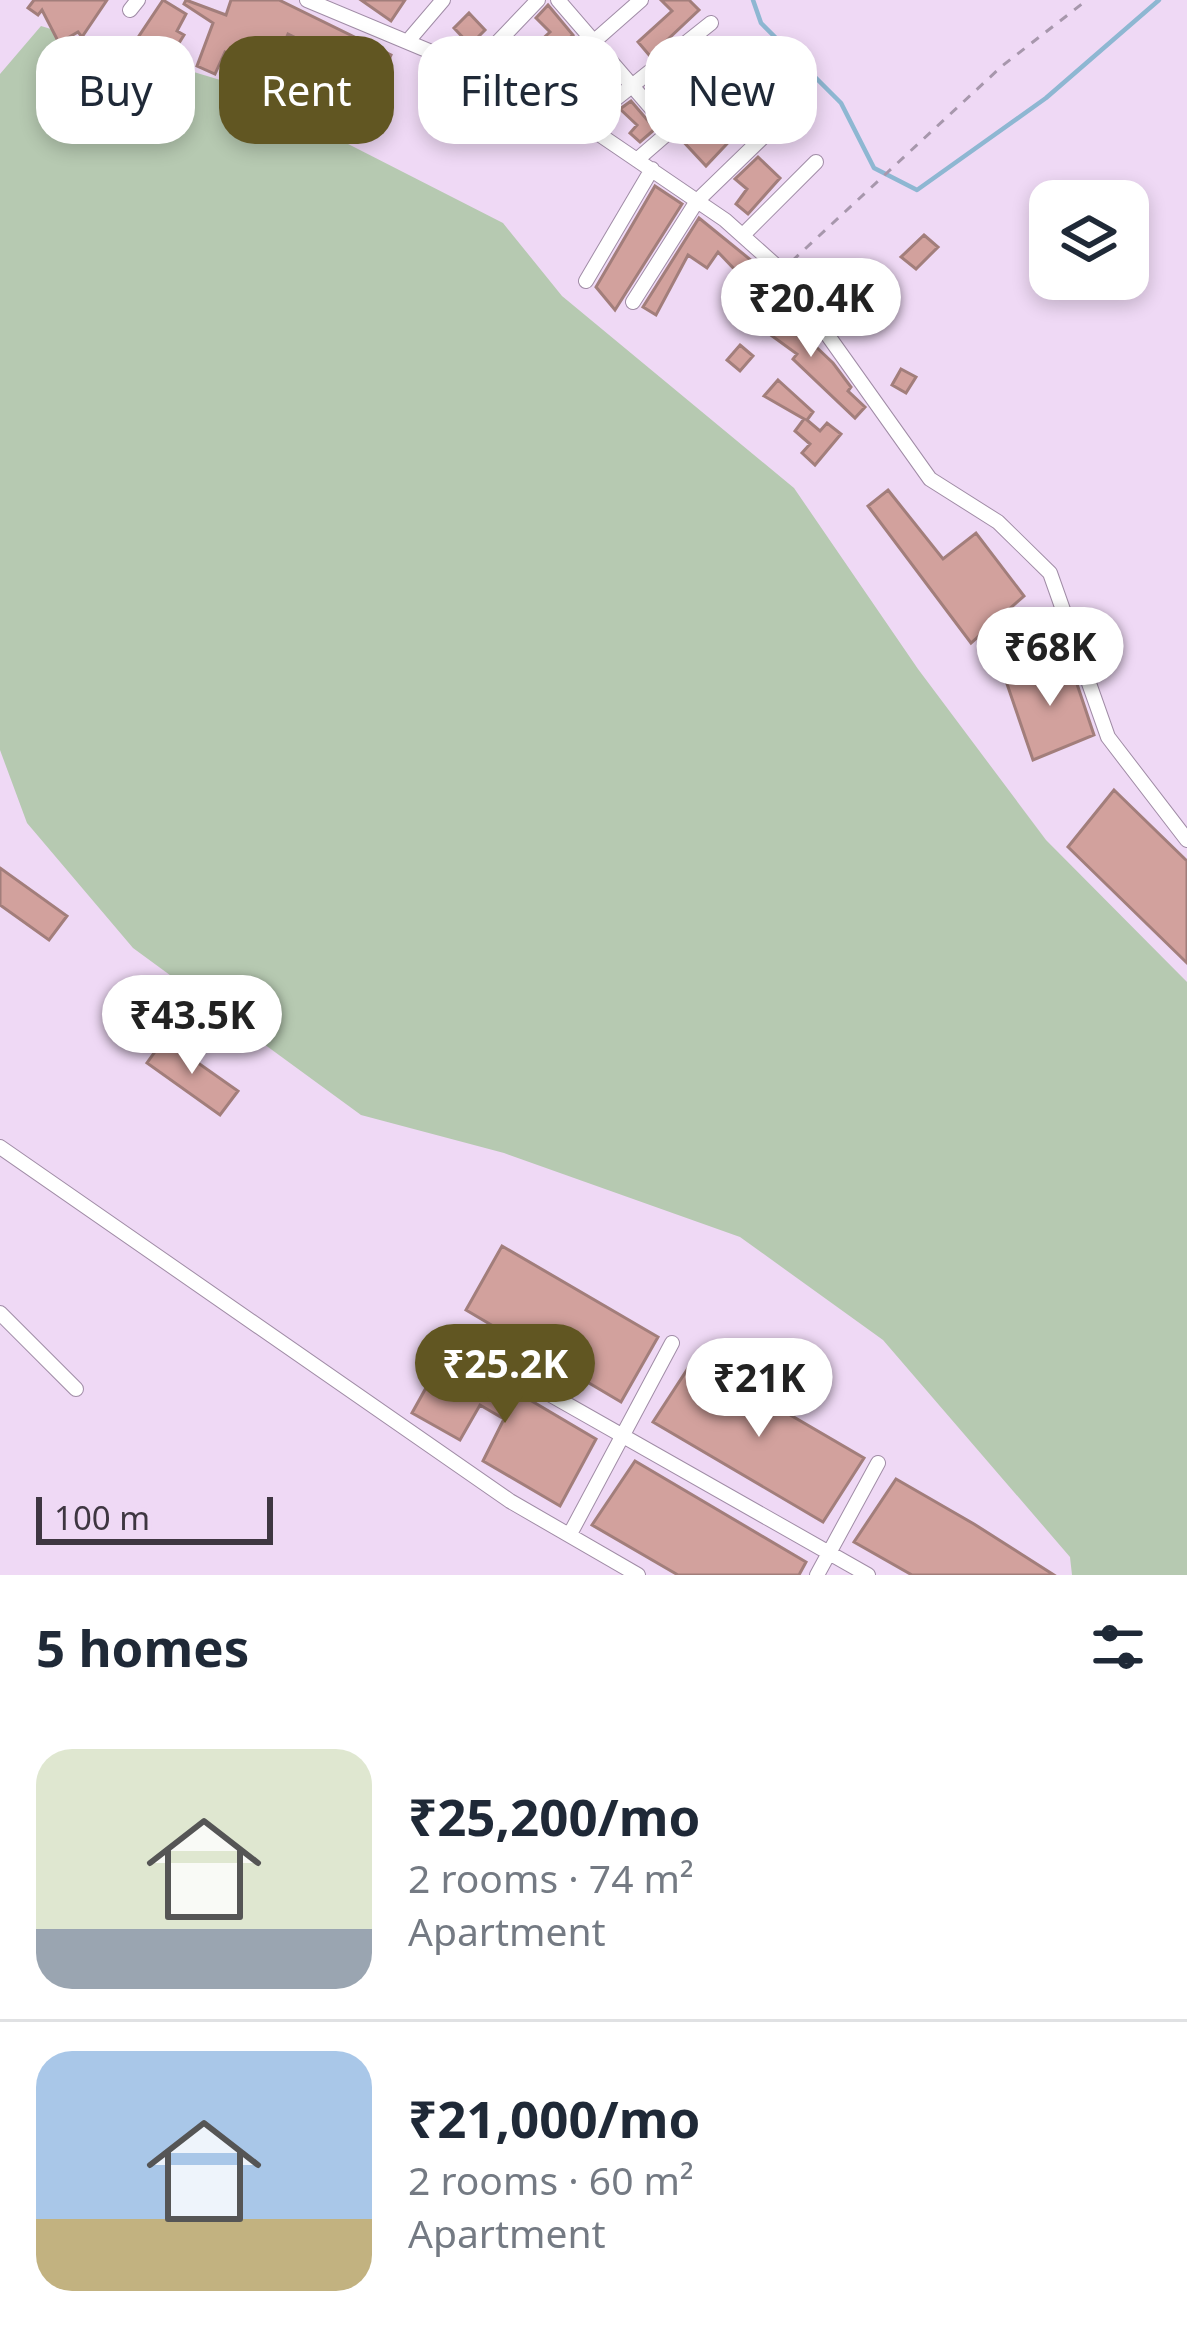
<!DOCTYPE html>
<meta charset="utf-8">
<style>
:root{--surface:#fff;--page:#f2f2f3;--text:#1f2937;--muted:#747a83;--line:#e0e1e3;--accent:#615622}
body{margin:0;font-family:"Noto Sans",sans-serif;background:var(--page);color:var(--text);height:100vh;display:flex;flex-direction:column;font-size:45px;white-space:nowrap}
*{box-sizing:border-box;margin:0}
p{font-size:39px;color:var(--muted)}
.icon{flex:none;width:66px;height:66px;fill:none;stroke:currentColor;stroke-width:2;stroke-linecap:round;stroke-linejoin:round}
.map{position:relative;height:1575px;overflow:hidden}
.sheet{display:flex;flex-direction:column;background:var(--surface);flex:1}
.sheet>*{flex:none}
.banner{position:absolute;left:36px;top:36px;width:1116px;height:108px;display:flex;gap:24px}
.controls{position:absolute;left:1029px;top:180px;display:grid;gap:24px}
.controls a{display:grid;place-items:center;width:120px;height:120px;border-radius:24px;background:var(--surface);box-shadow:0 6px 18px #0003;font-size:60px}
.scale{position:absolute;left:36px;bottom:30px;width:237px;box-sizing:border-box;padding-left:12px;border:6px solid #3e3641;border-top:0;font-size:33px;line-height:42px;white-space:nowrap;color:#3e3641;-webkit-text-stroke:9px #efd9f5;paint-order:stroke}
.price{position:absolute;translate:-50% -102px;padding:0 27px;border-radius:42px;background:#fff;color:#222;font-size:39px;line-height:78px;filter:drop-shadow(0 3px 6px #0008)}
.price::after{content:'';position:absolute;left:50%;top:72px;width:36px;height:27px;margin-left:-18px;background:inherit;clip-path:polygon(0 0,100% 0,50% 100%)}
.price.on{background:var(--accent);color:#fff}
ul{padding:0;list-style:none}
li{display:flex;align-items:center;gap:36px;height:300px;padding:0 36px}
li+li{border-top:3px solid var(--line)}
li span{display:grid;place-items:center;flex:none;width:336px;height:240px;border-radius:36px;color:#555}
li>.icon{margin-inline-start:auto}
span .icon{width:144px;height:144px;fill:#fffc;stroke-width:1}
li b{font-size:51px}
h2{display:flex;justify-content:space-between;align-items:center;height:144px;padding:0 36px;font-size:51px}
.tag{padding:0 42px;border-radius:36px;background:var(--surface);box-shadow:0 6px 18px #0003;font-size:42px;line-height:108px}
.tag.on{background:var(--accent);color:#fff}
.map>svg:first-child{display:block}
.green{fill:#b6c9b1}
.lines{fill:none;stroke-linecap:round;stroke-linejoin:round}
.stream{stroke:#8eb7d2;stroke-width:4.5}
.building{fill:#d2a19d;stroke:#a27e7b;stroke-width:3}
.minor-casing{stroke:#a08ca6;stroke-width:16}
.path{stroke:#a797ac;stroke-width:3;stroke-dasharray:9 9;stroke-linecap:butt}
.minor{stroke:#fff;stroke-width:14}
</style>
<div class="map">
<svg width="1187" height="1575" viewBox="0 0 1187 1575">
<rect width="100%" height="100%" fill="#efd9f5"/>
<path class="green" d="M41,26L287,100L305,122L503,223L562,296L794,488L918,669L1046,840L1187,982V1575H1072L1070,1557L883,1340L740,1237L504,1153L361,1115L133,948L27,823L0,750V74Z"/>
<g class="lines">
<path class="stream" d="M753,0L761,23L841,103L874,168L917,190L1046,98L1159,0"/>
</g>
<path class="building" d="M34,0H107L82,37L78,32L59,43L42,10L38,15L28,8Z
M163,0L186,14L177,31L184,35L169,59L135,42Z
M186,0L226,15L231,0H279L391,55L360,127L309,101L304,113L285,105L310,45L288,34L282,48L273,44L261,69L225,52L215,74L197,66L213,23L184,4Z
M361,0H405L391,21Z
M661,0H689L699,10L650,56L638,42L672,11Z
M548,5L573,35L529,73L515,57L498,69L516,40L528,52L550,32L536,18Z
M469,13L485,30L470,45L454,28Z
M756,68L783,93L766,109L752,94L725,120L738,132L706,166L680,138Z
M448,77L466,86L456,106L438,97Z
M588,79L602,95L592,103L579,88Z
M631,101L655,129L640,142L630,133L637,125L620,109Z
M484,105L499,111L492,127L477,121Z
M758,157L780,178L748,214L736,204L747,189L735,179Z
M655,186L682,204L615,310L596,287Z
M699,218L752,261L739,274L718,252L707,268L688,255L656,315L643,307Z
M924,235L938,247L916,269L901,257Z
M773,306L833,363L851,387L848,391L865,407L855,418L793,359L797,354L757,325Z
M740,345L753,356L740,371L727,360Z
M901,369L916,377L906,393L892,385Z
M778,380L813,412L807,420L820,431L827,423L841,434L815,465L802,453L810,444L795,431L804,419L764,396Z
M888,490L943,559L976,533L1024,596L971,643L868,506Z
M1069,660L1094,735L1033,760L1006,681Z
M1114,790L1187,861V963L1068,847Z
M0,868L67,916L49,940L0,905Z
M164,1039L238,1091L220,1115L147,1063Z
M502,1246L658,1337L621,1402L466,1310Z
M435,1344L596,1439L560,1506L483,1461L504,1419L480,1405L460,1440L412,1413L432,1377L420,1370Z
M694,1359L864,1458L823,1522L653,1422Z
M635,1461L806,1562L799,1575H678L592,1525Z
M896,1479L974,1524L1054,1575H912L854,1542Z"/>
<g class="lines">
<g class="minor-casing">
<path id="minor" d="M307,0L472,69L584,124L725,220L782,271L930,479L998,522L1050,573L1108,737L1187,840
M558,0L671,131
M130,10L138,0
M408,41L443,0
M472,69L538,0
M532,96L641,0
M584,124L711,23
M639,158L745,66
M743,235L816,162
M586,281L652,169
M633,302L697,201L795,106
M0,1147L510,1501L638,1575
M0,1313L76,1389
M461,1344L868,1575
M570,1534L672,1343
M817,1575L878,1463"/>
</g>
<path class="path" d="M792,261L1002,66L1087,0"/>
<use href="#minor" class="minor"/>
</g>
</svg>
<div class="controls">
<a><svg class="icon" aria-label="layers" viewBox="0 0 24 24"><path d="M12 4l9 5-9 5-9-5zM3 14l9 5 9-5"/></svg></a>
</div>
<div class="scale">100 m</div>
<b class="price" style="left:811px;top:360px">₹20.4K</b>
<b class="price" style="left:1050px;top:709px">₹68K</b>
<b class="price" style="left:192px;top:1077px">₹43.5K</b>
<b class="price on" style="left:505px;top:1426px">₹25.2K</b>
<b class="price" style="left:759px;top:1440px">₹21K</b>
<div class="banner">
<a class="tag">Buy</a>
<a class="tag on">Rent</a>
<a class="tag">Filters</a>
<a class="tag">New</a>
</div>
</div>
<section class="sheet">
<h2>5 homes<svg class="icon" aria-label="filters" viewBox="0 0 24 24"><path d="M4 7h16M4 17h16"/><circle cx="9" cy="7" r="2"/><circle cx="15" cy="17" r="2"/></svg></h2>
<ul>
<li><span style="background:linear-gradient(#dfe7d0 75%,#9aa5b1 0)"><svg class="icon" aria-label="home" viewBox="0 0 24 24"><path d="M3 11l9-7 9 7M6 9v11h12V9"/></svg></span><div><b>₹25,200/mo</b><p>2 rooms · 74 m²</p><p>Apartment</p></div></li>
<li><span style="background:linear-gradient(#a9c7e8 70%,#c2b280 0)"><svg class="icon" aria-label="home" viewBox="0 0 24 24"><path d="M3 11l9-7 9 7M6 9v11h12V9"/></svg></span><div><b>₹21,000/mo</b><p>2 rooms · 60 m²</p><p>Apartment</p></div></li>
</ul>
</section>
